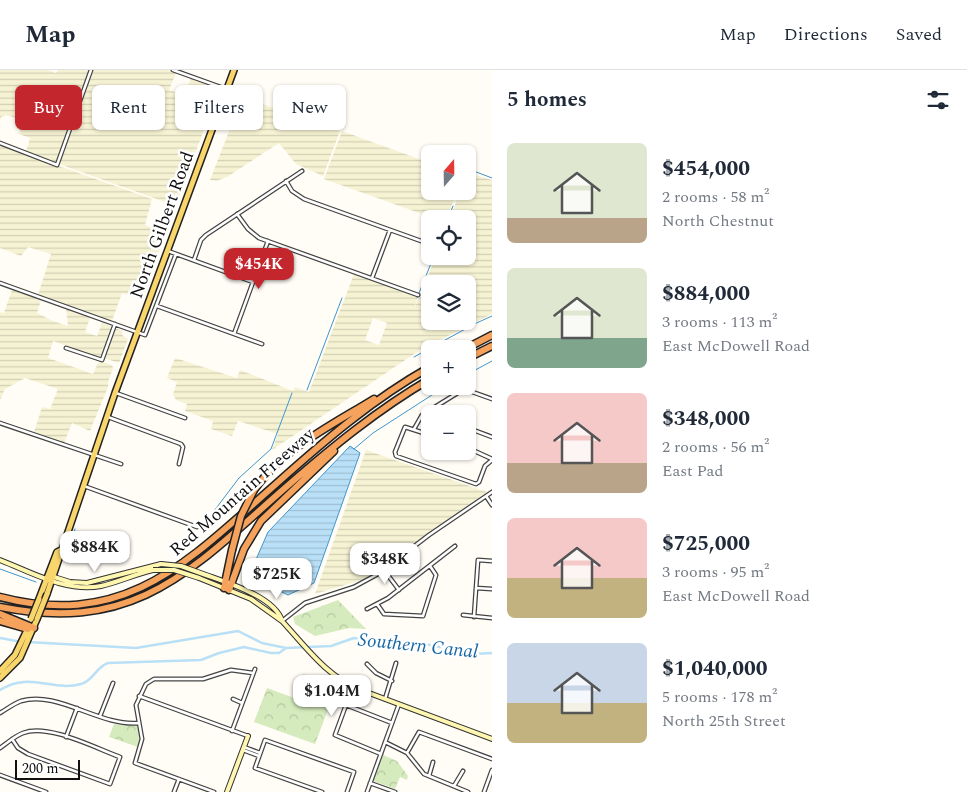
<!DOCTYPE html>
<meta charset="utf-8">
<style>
:root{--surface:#fff;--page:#f2f2f3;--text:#1f2937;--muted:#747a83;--line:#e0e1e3;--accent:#c4262e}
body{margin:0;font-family:Spectral,serif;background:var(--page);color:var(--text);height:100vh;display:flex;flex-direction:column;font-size:19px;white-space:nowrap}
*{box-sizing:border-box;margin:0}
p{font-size:16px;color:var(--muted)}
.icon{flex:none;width:28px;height:28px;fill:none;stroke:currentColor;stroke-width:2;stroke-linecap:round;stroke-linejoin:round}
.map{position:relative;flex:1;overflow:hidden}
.panel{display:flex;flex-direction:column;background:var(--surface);width:475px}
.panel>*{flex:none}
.hud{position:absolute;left:15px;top:15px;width:401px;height:45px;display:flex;gap:10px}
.needle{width:32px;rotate:20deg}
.buttons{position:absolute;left:421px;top:75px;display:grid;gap:10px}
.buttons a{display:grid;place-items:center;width:55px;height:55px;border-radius:8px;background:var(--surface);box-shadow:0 1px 4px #0004;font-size:25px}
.scale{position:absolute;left:15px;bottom:12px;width:65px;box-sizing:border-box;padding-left:5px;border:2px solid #111;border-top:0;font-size:14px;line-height:18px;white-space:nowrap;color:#111;-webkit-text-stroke:4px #fff;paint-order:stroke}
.price{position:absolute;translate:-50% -42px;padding:0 11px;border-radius:10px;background:#fff;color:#222;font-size:16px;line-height:32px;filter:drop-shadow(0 1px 2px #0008)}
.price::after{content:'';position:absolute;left:50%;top:30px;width:15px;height:11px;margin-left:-8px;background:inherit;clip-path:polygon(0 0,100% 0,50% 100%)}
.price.selected{background:var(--accent);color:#fff}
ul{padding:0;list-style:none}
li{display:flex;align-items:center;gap:15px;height:125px;padding:0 15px}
li span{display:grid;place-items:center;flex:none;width:140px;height:100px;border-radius:8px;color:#555}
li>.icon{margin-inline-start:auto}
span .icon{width:60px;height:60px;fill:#fffc;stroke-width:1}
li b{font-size:21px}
h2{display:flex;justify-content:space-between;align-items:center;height:60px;padding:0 15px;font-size:21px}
.pill{padding:0 18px;border-radius:8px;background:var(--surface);box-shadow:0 1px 4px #0004;font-size:18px;line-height:45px}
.pill.selected{background:var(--accent);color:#fff}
header{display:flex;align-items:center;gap:30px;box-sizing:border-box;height:70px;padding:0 25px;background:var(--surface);border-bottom:1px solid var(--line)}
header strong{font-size:24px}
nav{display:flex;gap:28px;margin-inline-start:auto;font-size:18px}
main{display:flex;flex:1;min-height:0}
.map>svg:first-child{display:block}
.farmland{fill:url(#farmland-rules);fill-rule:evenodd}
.park{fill:url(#park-crowns)}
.water{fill:url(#water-rules);stroke:#3f96cf}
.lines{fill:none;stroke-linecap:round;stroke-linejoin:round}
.stream{stroke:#3f96cf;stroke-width:1}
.canal{stroke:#b9e0f7;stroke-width:2.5}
.street-casing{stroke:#444;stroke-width:5}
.secondary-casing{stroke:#333;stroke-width:6}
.primary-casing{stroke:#222;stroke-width:8}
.highway-casing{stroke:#222;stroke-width:9}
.street{stroke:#fff;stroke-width:2.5}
.secondary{stroke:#fff6b0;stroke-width:4}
.primary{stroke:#f9d66b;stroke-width:5}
.highway{stroke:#f5a25d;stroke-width:6}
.secondary-bridge-casing{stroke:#333;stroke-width:6;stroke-linecap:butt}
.primary-bridge-casing{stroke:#222;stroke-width:8;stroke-linecap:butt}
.highway-bridge-casing{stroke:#222;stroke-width:9;stroke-linecap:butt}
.secondary-bridge{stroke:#fff6b0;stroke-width:4}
.primary-bridge{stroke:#f9d66b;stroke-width:5}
.highway-bridge{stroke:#f5a25d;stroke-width:6}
.labels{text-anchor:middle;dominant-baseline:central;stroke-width:5;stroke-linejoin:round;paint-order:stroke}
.street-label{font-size:18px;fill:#111;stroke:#fff}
.water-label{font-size:19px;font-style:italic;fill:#1768a6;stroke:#fff}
</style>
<header>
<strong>Map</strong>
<nav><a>Map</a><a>Directions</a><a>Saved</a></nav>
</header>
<main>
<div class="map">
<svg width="492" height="722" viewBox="0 0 492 722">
<defs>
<pattern id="farmland-rules" width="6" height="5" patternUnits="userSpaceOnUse" patternTransform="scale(1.25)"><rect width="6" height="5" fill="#f6f3d4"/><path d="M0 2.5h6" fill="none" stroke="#d2cfb5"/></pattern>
<pattern id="park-crowns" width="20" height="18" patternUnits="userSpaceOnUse" patternTransform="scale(1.25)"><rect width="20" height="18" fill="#d5ebbd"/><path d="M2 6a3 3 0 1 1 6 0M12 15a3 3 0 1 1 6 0" fill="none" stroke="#b6c8a1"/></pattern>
<pattern id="water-rules" width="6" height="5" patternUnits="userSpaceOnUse" patternTransform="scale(1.25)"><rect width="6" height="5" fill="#b9e0f7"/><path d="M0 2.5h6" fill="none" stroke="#9ebfd3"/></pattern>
</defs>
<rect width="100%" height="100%" fill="#fffdf5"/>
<path class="farmland" d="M0,0H48L56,3L58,0H90L56,92L26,82L30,68L19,64L23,50L6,45L1,47L0,51Z
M92,0H168L176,3L169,20L184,25L191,8L219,18L176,136L59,94Z
M259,33L340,61L323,106L296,94L279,73L227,107L216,111L210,110L239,36L255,42Z
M342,61L430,93V121H457L447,148L436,149L324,109Z
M0,75L152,129L145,155L166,163L142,229L122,223L112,251L38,225L51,184L28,177L21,186L0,178Z
M468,103L492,110V244L420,280L272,380L278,364L238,351L232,366L211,359L213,351L185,341L187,334L176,330L173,324L177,312L167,308L175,288L237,308L240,300L293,321L295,317L309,322L354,204L417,227L415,237L436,186H468V149H450L460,121H468ZM430,214H468V251H430ZM373,248L387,253L379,275L365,270Z
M12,220L41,230L37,243L53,251L68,256L66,239L90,248L85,262L97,266L102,253L113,257L101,288L53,271L48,288L93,304L99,291L112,295L113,298L108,312V317L90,361L72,353L64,373L34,362L42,337L50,339L58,319L25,308L5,319L0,330V242L4,243Z
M114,258L123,261L122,265L128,269L119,293L104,288Z
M366,380L487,422L430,461L379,501L365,509L315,524Z"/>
<path class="park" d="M338,530L366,559L349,558L315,566L295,554L293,547Z
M303,604L328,611L329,607L338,613L315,674L254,652L267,618L294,628Z
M114,654L128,656L137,654L140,668L138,677L109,667Z
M383,685L397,691L408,706L407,710L400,707L395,719L373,711Z"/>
<path class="water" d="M350,376L360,383L359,386L314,513L288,525L253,508L251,501L268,462Z"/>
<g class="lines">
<path class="stream" d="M471,100L492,108
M448,149L453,136
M417,228L434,186
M470,256L492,246
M414,287L469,257
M468,304L492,291
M307,320L342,228
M354,379L373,363L446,316
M214,441L239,408L271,379L292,323
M75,459L73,465L82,468
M0,499L36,512"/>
<path class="canal" d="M0,568L22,572
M27,572L136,578L238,561L262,573L286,578L331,576L354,568L379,573L406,572L430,575L473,584L492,583
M0,620C30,601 52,622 81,614C93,611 96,597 108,593L201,590L219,583L244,577L271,583H279L286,578"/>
<g class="street-casing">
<path id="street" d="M173,0L226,19
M0,73L57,95L91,0
M286,111L292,121L304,129L421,171
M237,144L248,159L259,168L418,225
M168,181L253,212
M194,190L201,170L206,165L302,101
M372,208L390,160
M0,213L145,265L176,184
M157,236L262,274
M234,264L268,171
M66,278L102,290L115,254
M116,323L185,348
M431,340L433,344
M108,347L181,374L183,377L179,394
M0,353L121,394
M468,358L492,367
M414,359L422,345L464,319L492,329
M430,365L405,357L395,382L396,386L476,414L479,412L485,396L492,390
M468,378L492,389
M84,416L197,457
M486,426L492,435
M384,500L399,520
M476,518L492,519
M377,534L384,544L423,546L436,505L430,496
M367,539L388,528L455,476
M463,545L492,548
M474,547L478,490L492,491
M282,551L305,533L354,517L378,504L429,465L492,422
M367,594L376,603L392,611
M139,626L248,666
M233,629L242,633
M385,629L396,593
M0,643C7,639 13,634 21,631C58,620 100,657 139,653
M100,646L113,613
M232,661L255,599
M66,667L77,638
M385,672L407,683L424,704L468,722
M244,677L260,683
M0,678C7,673 15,666 23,663C48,653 95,678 120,687L110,714L28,684L18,678L12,669
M243,680L259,686
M407,683L419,662L492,689
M381,684L335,665L346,635L392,653
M0,705L46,722
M429,706L433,692
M370,713L395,722
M454,716L463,701
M174,722L179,709
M214,722L135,693L142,669L136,635L146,614L154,609H203L231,600L253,603
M322,722L255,698L265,670L354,702L347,722
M367,722L399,634
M484,722L492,700"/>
</g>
<g class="secondary-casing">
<path id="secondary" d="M0,490C31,502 67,523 101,516C119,512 135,504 153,500
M206,505C228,513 275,527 282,551C306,577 327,607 361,620L492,669
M51,506L70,512L87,513L161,494
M199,508L251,529L282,551
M227,722L248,666"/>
</g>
<g class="primary-casing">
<path id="primary" d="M47,524L115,323L234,0
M39,529L57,482L61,480
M0,601L15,585L29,556
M0,608L20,588L37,549"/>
</g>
<g class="highway-casing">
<path id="highway" d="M465,279L492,265
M468,288L492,276
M254,420C284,378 332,355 374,329
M224,518L232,480
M229,520L244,479L261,451L334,381
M0,527C127,560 189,490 276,414C324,371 373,329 430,297
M0,537C137,564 191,500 285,418C331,378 377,340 430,309
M0,544L34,558
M0,551L28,559"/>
</g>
<use href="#street" class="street"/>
<use href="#secondary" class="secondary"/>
<use href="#primary" class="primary"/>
<use href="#highway" class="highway"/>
<g class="secondary-bridge-casing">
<path id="secondary-bridge" d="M161,494L181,496L206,505
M153,500H174L199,508"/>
</g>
<g class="primary-bridge-casing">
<path id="primary-bridge" d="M31,549L39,529
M37,549L47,524"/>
</g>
<g class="highway-bridge-casing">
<path id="highway-bridge" d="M232,480L241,446L254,420"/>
</g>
<use href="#secondary-bridge" class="secondary-bridge"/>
<use href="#primary-bridge" class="primary-bridge"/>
<use href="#highway-bridge" class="highway-bridge"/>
</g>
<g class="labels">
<g class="street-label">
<text transform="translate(162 155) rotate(-70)">North Gilbert Road</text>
<text transform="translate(242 422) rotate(-41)">Red Mountain Freeway</text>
</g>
<g class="water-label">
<text transform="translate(418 576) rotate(6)">Southern Canal</text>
</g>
</g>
</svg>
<div class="buttons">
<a><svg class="needle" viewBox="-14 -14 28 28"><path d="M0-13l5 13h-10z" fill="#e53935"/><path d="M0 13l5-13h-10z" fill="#747a83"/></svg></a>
<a><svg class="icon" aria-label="locate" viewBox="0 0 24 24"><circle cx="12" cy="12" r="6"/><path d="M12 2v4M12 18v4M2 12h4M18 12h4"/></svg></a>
<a><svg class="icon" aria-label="layers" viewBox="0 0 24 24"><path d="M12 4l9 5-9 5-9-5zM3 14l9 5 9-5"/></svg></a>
<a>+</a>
<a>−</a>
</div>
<div class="scale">200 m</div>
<b class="price selected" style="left:259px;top:220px">$454K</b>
<b class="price" style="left:95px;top:503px">$884K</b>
<b class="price" style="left:385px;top:515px">$348K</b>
<b class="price" style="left:277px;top:530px">$725K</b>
<b class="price" style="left:332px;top:647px">$1.04M</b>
<div class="hud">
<a class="pill selected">Buy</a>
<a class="pill">Rent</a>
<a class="pill">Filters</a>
<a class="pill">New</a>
</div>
</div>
<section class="panel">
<h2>5 homes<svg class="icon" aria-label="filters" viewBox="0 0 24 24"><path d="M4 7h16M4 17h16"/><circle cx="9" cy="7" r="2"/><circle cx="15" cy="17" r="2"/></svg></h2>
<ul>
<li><span style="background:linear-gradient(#dfe7d0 75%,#b9a48a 0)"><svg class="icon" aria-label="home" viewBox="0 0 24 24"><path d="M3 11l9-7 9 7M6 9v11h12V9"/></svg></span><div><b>$454,000</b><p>2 rooms · 58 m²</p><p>North Chestnut</p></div></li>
<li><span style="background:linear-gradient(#dfe7d0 70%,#7fa58c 0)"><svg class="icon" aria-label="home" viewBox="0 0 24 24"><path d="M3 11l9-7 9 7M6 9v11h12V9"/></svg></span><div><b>$884,000</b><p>3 rooms · 113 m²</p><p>East McDowell Road</p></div></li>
<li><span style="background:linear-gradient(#f6c9c9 70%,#b9a48a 0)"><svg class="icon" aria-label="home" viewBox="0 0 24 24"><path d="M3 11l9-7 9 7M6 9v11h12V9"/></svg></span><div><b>$348,000</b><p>2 rooms · 56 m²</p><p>East Pad</p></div></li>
<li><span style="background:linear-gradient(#f6c9c9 60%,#c2b280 0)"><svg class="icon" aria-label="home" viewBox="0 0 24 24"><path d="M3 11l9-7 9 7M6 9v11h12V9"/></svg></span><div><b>$725,000</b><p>3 rooms · 95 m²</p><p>East McDowell Road</p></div></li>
<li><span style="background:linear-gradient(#c9d6e8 60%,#c2b280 0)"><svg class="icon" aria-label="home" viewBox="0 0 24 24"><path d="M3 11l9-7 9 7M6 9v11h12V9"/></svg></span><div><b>$1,040,000</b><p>5 rooms · 178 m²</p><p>North 25th Street</p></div></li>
</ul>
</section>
</main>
